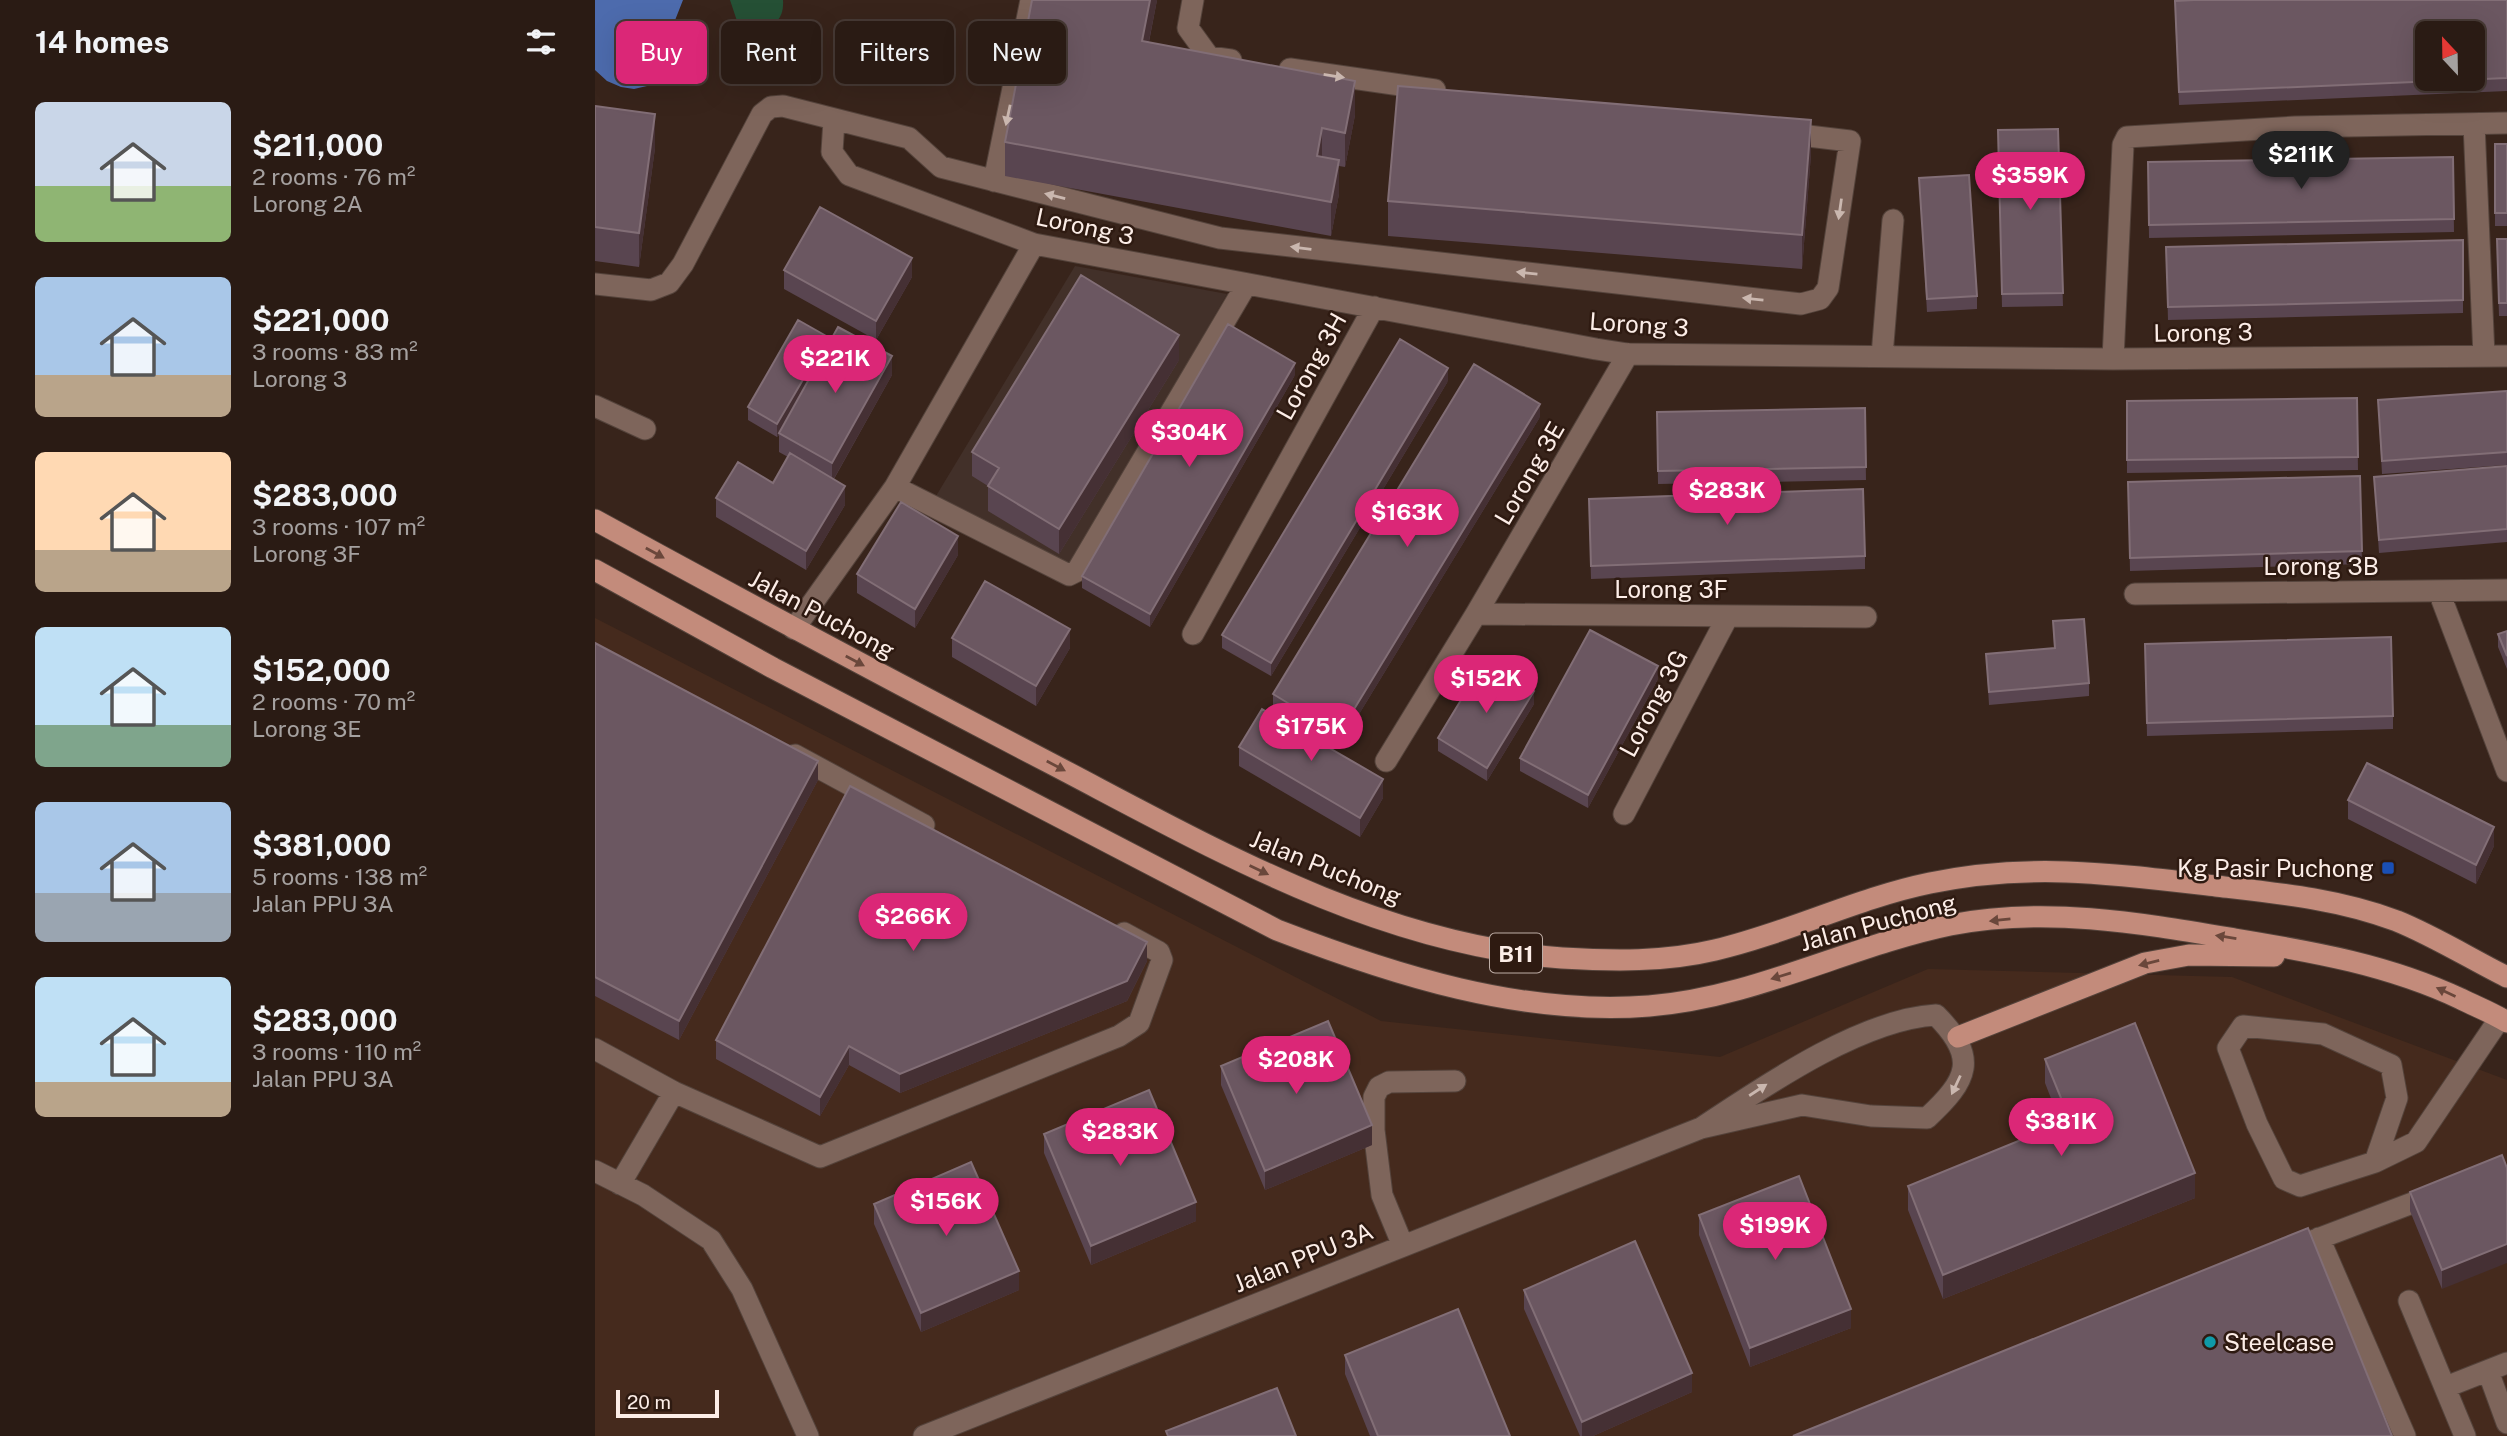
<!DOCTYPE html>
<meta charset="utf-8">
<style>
:root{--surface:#2a1b14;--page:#362822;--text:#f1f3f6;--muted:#a5a1a0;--line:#463934;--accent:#db2777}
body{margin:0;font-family:"Public Sans",sans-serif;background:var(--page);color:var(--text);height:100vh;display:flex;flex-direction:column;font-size:26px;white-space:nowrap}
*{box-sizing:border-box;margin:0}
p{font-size:23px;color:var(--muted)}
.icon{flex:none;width:38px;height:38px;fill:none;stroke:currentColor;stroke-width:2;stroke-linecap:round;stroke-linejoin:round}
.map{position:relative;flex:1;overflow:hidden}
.sheet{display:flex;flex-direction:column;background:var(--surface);width:595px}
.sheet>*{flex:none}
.banner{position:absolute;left:21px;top:21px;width:665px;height:63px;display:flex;gap:14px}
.needle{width:46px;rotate:338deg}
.controls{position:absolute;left:1820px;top:21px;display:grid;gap:14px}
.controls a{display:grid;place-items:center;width:70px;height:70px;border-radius:10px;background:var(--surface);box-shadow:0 7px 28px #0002,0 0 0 2px var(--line);font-size:35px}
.scale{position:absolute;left:21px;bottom:18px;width:103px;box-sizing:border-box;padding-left:7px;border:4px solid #fcede7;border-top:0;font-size:19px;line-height:24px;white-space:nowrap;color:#fcede7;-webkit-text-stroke:5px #2e1a11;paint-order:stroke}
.price{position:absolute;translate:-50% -60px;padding:0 16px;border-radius:24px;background:var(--accent);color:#fff;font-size:23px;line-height:46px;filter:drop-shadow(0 2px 4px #0008)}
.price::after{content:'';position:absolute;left:50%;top:42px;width:21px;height:16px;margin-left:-10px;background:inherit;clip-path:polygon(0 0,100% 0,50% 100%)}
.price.on{background:#222;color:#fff}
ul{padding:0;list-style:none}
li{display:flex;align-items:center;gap:21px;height:175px;padding:0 35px}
li span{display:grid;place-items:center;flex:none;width:196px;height:140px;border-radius:10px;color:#555}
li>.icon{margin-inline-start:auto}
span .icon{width:84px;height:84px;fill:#fffc;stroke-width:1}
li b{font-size:30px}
h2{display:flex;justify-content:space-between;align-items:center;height:84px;padding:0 35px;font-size:30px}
.tag{padding:0 24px;border-radius:10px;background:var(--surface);box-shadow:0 7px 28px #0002,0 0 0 2px var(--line);font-size:24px;line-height:63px}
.tag.on{background:var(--accent);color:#fff}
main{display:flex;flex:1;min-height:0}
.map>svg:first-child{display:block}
.commercial{fill:#423029}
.built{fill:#452a1d}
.green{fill:#255035}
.water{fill:#4d6bad}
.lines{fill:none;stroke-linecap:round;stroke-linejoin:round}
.minor-casing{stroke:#54433b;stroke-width:23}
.major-casing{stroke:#54433b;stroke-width:23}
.minor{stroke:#7e655b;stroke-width:21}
.major{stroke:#c38b7b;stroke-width:21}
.wall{fill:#594550}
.shaded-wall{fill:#453034}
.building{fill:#6b5761;stroke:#826e76;stroke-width:2;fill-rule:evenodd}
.oneway{fill:#cab7af}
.oneway2{fill:#6a473b}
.transit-dot{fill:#1a4fb4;stroke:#2e1a11;stroke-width:2.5}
.culture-dot{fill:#0f9aa8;stroke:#2e1a11;stroke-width:2.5}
.labels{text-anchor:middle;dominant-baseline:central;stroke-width:5;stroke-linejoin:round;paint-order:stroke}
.shield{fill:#2e1a11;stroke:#beaea7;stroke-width:2}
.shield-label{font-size:23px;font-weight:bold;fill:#fcede7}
.street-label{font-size:24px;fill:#fcede7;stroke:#2e1a11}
.poi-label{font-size:24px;fill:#fcede7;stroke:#2e1a11;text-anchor:end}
</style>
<main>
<section class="sheet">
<h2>14 homes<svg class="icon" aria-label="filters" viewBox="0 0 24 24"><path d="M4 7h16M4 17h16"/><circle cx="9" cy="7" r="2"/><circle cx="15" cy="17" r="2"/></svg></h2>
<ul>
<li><span style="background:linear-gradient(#c9d6e8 60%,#8fb573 0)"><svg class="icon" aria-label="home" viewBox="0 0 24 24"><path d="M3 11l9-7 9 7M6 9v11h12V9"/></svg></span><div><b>$211,000</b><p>2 rooms · 76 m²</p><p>Lorong 2A</p></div></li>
<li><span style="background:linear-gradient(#a9c7e8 70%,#b9a48a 0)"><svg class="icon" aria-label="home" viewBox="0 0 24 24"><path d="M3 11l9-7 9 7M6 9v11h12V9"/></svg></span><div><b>$221,000</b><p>3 rooms · 83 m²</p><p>Lorong 3</p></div></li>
<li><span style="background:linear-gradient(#ffd9b3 70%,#b9a48a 0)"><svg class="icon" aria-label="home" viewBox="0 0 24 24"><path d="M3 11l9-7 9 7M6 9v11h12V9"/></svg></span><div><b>$283,000</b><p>3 rooms · 107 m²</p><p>Lorong 3F</p></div></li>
<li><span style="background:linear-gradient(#bfe0f5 70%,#7fa58c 0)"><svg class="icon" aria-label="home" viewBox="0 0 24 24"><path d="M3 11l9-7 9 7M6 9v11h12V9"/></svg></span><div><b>$152,000</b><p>2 rooms · 70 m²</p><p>Lorong 3E</p></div></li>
<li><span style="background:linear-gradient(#a9c7e8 65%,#9aa5b1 0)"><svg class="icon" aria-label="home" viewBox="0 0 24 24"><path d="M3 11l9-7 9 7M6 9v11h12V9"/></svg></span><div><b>$381,000</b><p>5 rooms · 138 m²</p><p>Jalan PPU 3A</p></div></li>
<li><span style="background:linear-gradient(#bfe0f5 75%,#b9a48a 0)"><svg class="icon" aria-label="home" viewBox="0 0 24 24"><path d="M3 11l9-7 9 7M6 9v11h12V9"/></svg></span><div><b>$283,000</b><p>3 rooms · 110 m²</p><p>Jalan PPU 3A</p></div></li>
</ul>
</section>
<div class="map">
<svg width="1912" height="1436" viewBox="0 0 1912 1436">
<rect width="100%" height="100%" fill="#38241b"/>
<path class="commercial" d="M480,266L632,294L476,566L341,496Z"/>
<path class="built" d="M0,618L786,1021L1125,1057L1333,969L1637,977L1912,1080V1436H0Z"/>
<path class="green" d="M135,0H188C190,27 167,33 144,27Z"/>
<path class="water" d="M0,0H88L75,33L69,63L52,86L39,89L26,87L12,81L0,70Z"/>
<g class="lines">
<g class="minor-casing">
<path id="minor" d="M598,0L593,28L614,57L636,60
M695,69L840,90
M239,120L237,152L254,175L439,244L1001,349L1033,354L1518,359L1912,356
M1879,124L1889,356
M399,181L436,0
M0,284L56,290L74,283L88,264L167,114L176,107L188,106L314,138L346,167L625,238L1206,304L1225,299L1233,288L1255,141L1188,133
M1287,356L1298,220
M1518,359L1528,145L1532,137L1700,127L1912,123
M0,406L50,429
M300,487L474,575L482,571L651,285
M1844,592L1912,771
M1540,594L1912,590
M881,614L1271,617
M199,629L300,487L439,244
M598,634L779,307
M200,755L329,825
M791,761L881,614L1033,354
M1029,814L1133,616
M0,1049L79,1092L25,1184
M79,1092L225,1157L524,1036L544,1023L567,960L564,952L529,933
M1780,1162L1802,1098L1796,1065L1728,1034L1648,1026L1633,1048L1662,1124L1689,1179L1705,1186L1780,1162L1821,1142L1905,1018
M0,1171L48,1195L116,1240L147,1289L213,1436
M1724,1238L1810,1436
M808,1246L787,1195L779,1130V1097L784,1087L794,1082L860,1081
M1691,1251L1841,1194
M1814,1301L1870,1436
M1893,1371L1912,1423
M1851,1387L1912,1363
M329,1436L1106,1128L1207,1105L1276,1116L1332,1118C1373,1080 1384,1058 1341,1015C1266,1019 1168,1087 1106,1128"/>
</g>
<g class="major-casing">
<path id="major" d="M0,520C150,602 301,683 453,762C616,847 779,943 967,958C1018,961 1070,962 1120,950C1193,933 1262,898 1335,883C1435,862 1521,874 1621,886C1682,893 1744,899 1802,921C1839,936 1876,959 1912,977
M0,570L178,668L682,930C799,975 927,1016 1054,1006C1158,998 1254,946 1355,925C1450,906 1546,923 1640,939C1719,952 1794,965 1866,999C1882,1007 1898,1013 1912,1022
M1363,1037L1550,963L1594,955L1679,956"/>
</g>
<use href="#minor" class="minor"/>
<use href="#major" class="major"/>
</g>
<path class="wall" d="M562,0L554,42L760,115L750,167L744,166V194L736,236L410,176V142Z
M1912,0V91L1584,105L1580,14Z
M0,106L60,148L44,267L0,261Z
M1463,129L1468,306L1407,307L1403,130Z
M1900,144H1912V226H1900Z
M1216,154L1207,269L793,236V201Z
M1858,157L1859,232L1554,238L1553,162Z
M1324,178L1382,296V309L1332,312Z
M1912,239V316H1904L1902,252Z
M1868,240V313L1573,320L1571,247Z
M189,270L317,277L281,340L189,289Z
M233,346L297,375L239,479L250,505L211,570L121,517V498L178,483L193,457L184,452V435L182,437L153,420V407Z
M584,360L464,554L393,511V486L377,476V452Z
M700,375L555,627L487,588V576Z
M853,381L676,676L627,648V635Z
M1912,391V465L1787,474L1783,400Z
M1762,398L1763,470L1532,473V401Z
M1270,408L1271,480L1063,484L1062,412Z
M945,417L744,747L678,707V694Z
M1912,466V542L1784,553L1779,477Z
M1765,476L1767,564L1535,571L1533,482Z
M994,512L1270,556V569L996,579Z
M363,555L320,628L262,593V574Z
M1458,621L1494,683V696L1394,705L1391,654L1459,648Z
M1912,631V669L1903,647V634Z
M357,638L475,648L441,706L357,657Z
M0,643L223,780L84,1040L0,996Z
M1550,644L1798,716V729L1552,736Z
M1063,679L993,808L925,771V758Z
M939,704L892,781L843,751V738Z
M644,747L788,798L765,837L644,766Z
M1753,800L1899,846L1881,884L1753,819Z
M552,961L532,1001L305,1093L254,1065L225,1116L121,1059V1040Z
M1450,1059L1600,1198L1348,1299L1313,1210V1186L1466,1124L1450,1083Z
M626,1066L777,1145L670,1190L626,1085Z
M449,1134L601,1221L496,1265L449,1153Z
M1907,1155L1847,1289L1815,1211V1192Z
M279,1204L424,1290L326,1332L279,1224Z
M1104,1215L1256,1328L1155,1367L1104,1235Z
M929,1290L1097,1392L998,1436H985L929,1309Z
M750,1355L915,1436H775L750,1374Z"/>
<path class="shaded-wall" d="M555,0H562L547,76V41Z
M760,81V115L750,167V133Z
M60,114V148L44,267V233Z
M1216,120V154L1207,269V235Z
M727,128V162L722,156Z
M744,160V194L736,236V202Z
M317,258V277L281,340V321Z
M584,335V360L464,554V529Z
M233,337V350L182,437V424Z
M297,356V375L237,482V463Z
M700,363V375L555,627V614Z
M853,368V381L676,676V663Z
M945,404V417L744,747V734Z
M250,486V505L211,570V551Z
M363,536V555L320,628V609Z
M475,629V648L441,706V686Z
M1063,666V679L993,808V795Z
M939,691V704L892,781V768Z
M223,761V780L84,1040V1021Z
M788,779V798L765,837V818Z
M1899,827V846L1881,884V865Z
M552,942V961L532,1001L305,1093V1074Z
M254,1046V1065L225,1116V1097Z
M777,1125V1145L670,1190V1171Z
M1600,1173V1198L1348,1299V1275Z
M601,1202V1221L496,1265V1246Z
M1912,1244V1263L1847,1289V1270Z
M424,1271V1290L326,1332V1313Z
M1256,1309V1328L1155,1367V1348Z
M1097,1373V1392L998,1436H987V1422Z"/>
<path class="building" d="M437,0H555L547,41L760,81L750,133L727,128L722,156L744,160L736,202L410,142Z
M1599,0H1912V78L1584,92L1580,1ZM1832,33H1878V79H1832Z
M803,86L1216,120L1207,235L793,201Z
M0,106L60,114L44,233L0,227Z
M1463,129L1468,293L1407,294L1403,130Z
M1900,144H1912V213H1900Z
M1858,157L1859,219L1554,225L1553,162Z
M1374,175L1382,296L1332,299L1324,178Z
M225,207L317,258L281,321L189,270Z
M1902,239H1912V303H1904Z
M1868,240V300L1573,307L1571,247Z
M486,275L584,335L464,529L393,486L404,468L377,452Z
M203,320L233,337L182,424L153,407Z
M633,324L700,363L555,614L487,576Z
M243,327L297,356L237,463L184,433Z
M805,339L853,368L676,663L627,635Z
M879,364L945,404L744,734L678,694Z
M1912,391V452L1787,461L1783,400Z
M1762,398L1763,457L1532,460V401Z
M1270,408L1271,467L1063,471L1062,412Z
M195,453L250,486L211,551L121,498L143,462L178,483Z
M1912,466V529L1784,540L1779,477Z
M1765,476L1767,551L1535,558L1533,482Z
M1268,489L1270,556L996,566L994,499Z
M306,502L363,536L320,609L262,574Z
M390,581L475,629L441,686L357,638Z
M1489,619L1494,683L1394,692L1391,654L1460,648L1458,621Z
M995,630L1063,666L993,795L925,758Z
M1912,631V656L1903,634Z
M1796,637L1798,716L1552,723L1550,644Z
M0,643L223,761L84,1021L0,977Z
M889,662L939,691L892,768L843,738Z
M667,709L788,779L765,818L644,747Z
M1772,763L1899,827L1881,865L1753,800Z
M255,786L552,942L532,981L305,1074L254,1046L225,1097L121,1040Z
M733,1021L777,1125L670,1171L626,1066Z
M1540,1023L1600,1173L1348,1275L1313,1186L1475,1120L1450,1059Z
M554,1090L601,1202L496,1246L449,1134Z
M1907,1155L1912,1168V1244L1847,1270L1815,1192Z
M376,1162L424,1271L326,1313L279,1204Z
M1204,1176L1256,1309L1155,1348L1104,1215Z
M1713,1228L1797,1436H1198Z
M1040,1241L1097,1373L987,1422L929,1290Z
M863,1309L915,1436H783L750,1355Z
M682,1388L701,1436H573L571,1431Z"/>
<defs><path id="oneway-solid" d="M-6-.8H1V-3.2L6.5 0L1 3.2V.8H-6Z" transform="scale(1.75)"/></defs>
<g class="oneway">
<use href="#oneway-solid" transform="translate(739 76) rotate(9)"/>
<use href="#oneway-solid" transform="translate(413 115) rotate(102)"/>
<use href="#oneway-solid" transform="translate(460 196) rotate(-166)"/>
<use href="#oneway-solid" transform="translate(1245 209) rotate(98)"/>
<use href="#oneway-solid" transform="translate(706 248) rotate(-173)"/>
<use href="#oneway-solid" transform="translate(932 273) rotate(-174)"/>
<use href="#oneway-solid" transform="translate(1158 299) rotate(-174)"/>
<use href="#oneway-solid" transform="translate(1361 1085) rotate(115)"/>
<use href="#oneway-solid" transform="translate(1163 1090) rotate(-33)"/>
</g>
<g class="oneway2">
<use href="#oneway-solid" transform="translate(60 553) rotate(29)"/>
<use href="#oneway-solid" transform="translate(260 661) rotate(28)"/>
<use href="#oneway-solid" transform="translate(461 766) rotate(28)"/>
<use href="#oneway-solid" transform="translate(664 870) rotate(26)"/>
<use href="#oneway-solid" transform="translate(1405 920) rotate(174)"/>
<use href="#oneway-solid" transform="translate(1631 937) rotate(-171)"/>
<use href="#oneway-solid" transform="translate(1554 963) rotate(166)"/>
<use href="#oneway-solid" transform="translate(1186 976) rotate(163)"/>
<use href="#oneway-solid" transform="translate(1851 992) rotate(-155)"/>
</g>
<rect class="transit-dot" x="1786" y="861" width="14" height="14" rx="3.5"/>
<circle class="culture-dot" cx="1615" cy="1342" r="7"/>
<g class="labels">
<rect class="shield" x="895" y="933.5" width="52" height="39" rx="5"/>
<g class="shield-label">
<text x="921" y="953">B11</text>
</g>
<g class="street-label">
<text transform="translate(490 226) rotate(12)">Lorong 3</text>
<text transform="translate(1044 324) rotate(4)">Lorong 3</text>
<text transform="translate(1608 332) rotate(-1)">Lorong 3</text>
<text transform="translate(716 366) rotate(-61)">Lorong 3H</text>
<text transform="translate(934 473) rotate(-60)">Lorong 3E</text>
<text x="1726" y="566">Lorong 3B</text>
<text x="1076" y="589">Lorong 3F</text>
<text transform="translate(227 614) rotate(28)">Jalan Puchong</text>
<text transform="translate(1058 703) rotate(-62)">Lorong 3G</text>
<text transform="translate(731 867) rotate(22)">Jalan Puchong</text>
<text transform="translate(1283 922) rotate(-15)">Jalan Puchong</text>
<text transform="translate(708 1257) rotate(-22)">Jalan PPU 3A</text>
</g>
<g class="poi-label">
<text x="1779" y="868">Kg Pasir Puchong</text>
<text x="1629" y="1342" text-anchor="start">Steelcase</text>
</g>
</g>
</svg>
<div class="controls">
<a><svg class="needle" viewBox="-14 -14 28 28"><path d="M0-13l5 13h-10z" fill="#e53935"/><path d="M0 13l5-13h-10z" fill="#a5a1a0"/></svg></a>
</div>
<div class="scale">20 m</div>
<b class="price on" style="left:1706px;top:191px">$211K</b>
<b class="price" style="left:1435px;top:212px">$359K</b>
<b class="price" style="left:240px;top:395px">$221K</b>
<b class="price" style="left:594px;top:469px">$304K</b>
<b class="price" style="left:1132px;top:527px">$283K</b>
<b class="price" style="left:812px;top:549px">$163K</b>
<b class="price" style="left:891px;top:715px">$152K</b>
<b class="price" style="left:716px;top:763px">$175K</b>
<b class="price" style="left:318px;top:953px">$266K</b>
<b class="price" style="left:701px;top:1096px">$208K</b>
<b class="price" style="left:1466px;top:1158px">$381K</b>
<b class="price" style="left:525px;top:1168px">$283K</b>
<b class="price" style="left:351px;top:1238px">$156K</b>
<b class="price" style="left:1180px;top:1262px">$199K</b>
<div class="banner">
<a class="tag on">Buy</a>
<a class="tag">Rent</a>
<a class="tag">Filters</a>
<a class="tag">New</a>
</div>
</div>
</main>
